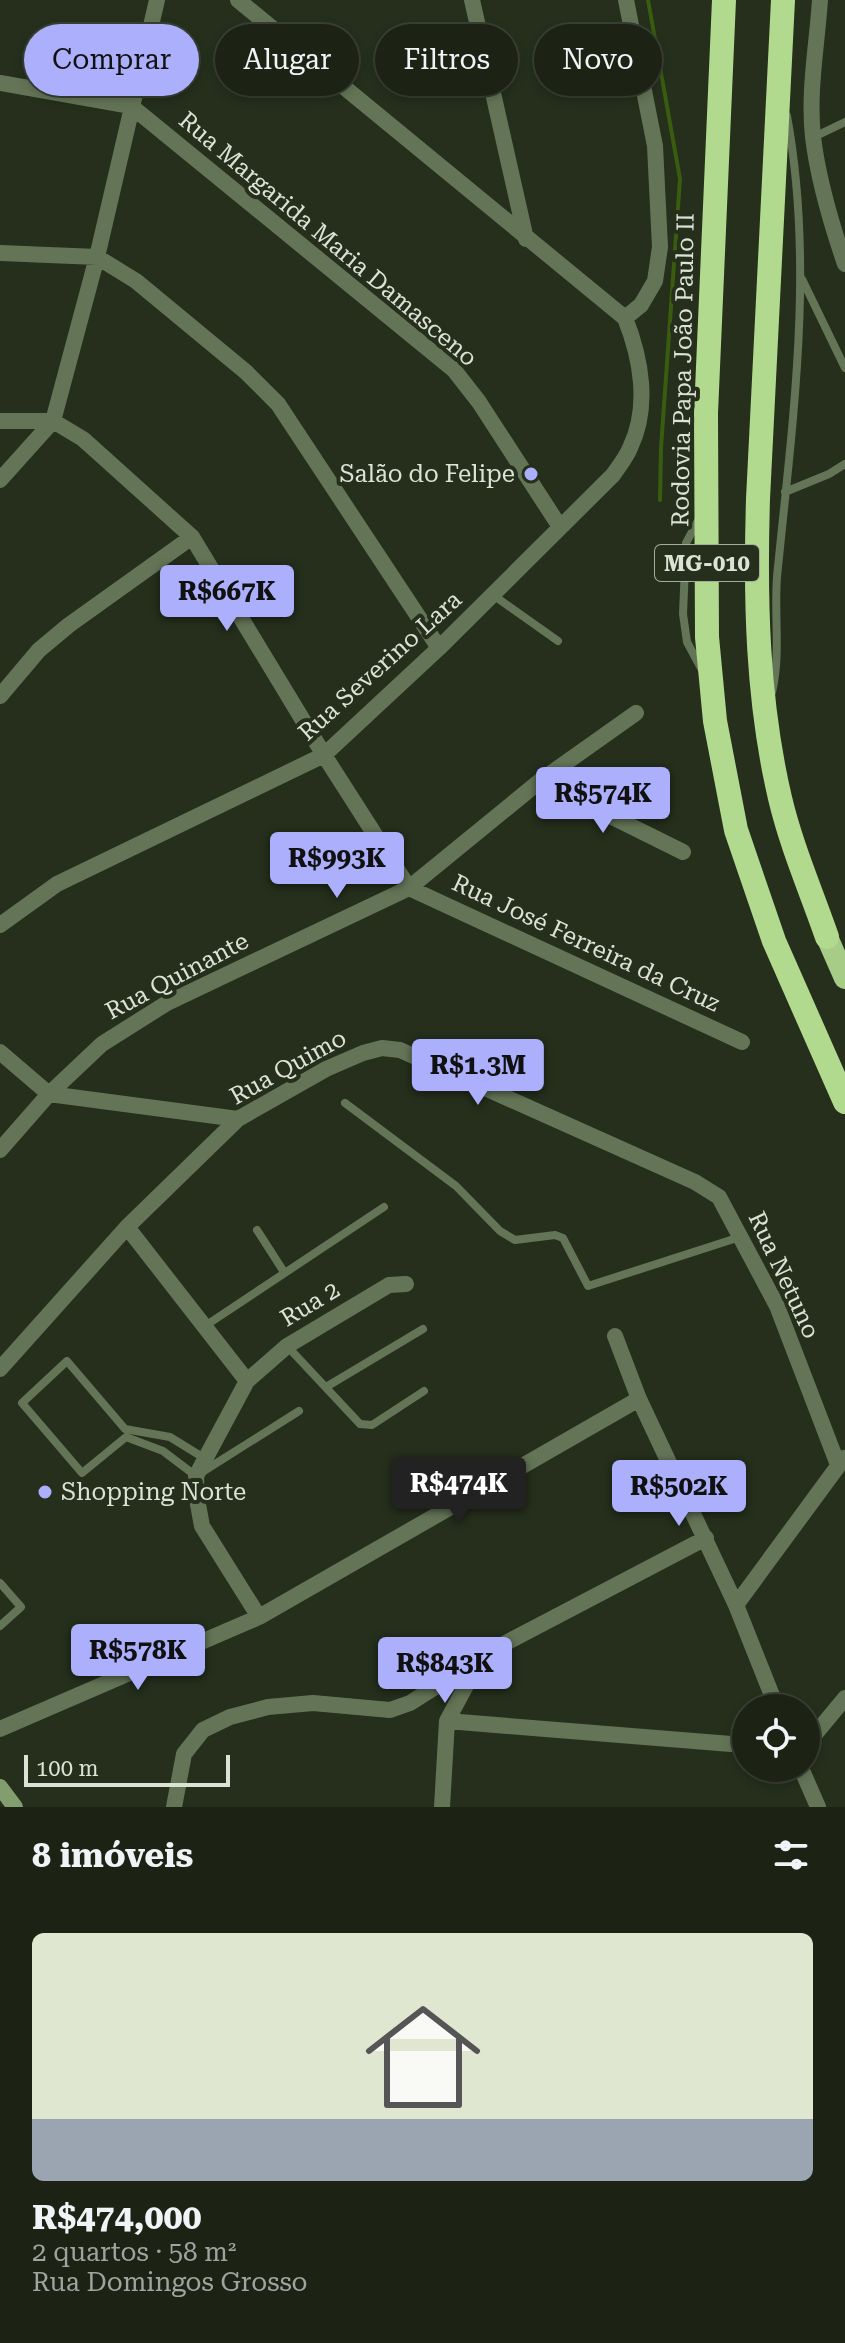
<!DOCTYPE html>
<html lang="pt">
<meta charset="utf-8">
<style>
:root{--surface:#1c2315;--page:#252b1e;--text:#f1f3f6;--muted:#a0a4a0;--line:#3a4034;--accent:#acaffb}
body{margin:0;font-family:"Roboto Serif",serif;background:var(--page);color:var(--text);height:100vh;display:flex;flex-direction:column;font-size:30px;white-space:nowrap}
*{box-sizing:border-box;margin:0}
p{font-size:26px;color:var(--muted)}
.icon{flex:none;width:44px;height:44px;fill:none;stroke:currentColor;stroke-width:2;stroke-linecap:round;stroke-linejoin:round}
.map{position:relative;height:1807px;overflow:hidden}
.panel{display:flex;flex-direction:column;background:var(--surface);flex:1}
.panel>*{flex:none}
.hud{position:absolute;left:24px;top:24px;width:798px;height:72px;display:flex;gap:16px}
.buttons{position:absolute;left:732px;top:1694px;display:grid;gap:16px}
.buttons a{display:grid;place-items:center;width:88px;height:88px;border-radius:50%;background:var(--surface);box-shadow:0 4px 12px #0003,0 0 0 2px var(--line);font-size:40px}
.scale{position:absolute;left:24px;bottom:20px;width:206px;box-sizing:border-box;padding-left:8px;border:4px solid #dbe3d6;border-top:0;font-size:22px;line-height:28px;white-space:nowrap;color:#dbe3d6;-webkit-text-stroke:6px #252f1c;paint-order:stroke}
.price{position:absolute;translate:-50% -68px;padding:0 18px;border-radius:8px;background:var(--accent);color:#111;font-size:26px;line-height:52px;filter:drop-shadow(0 2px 4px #0008)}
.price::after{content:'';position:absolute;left:50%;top:48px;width:24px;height:18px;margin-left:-12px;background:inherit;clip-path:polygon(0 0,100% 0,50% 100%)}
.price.current{background:#222;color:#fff}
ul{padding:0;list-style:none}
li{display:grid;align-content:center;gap:16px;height:424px;padding:0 32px}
li span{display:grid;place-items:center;height:248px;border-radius:12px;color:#555}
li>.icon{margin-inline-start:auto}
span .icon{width:144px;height:144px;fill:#fffc;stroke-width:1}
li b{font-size:34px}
h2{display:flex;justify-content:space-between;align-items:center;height:96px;padding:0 32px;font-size:34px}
.pill{padding:0 28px;border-radius:36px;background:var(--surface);box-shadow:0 4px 12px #0003,0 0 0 2px var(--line);font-size:28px;line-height:72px}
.pill.current{background:var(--accent);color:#111}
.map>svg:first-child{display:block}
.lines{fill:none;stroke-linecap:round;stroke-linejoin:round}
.stream{stroke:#395c0f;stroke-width:4}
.service{stroke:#647557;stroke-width:8}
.minor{stroke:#647557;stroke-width:16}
.tertiary{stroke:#647557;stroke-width:16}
.secondary{stroke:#839e6e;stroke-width:16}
.trunk{stroke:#a6cc87;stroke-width:22}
.motorway{stroke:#b1da8f;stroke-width:24}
.poi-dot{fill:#acaffb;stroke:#252f1c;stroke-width:3}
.labels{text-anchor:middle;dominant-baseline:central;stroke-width:8;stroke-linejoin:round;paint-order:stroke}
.shield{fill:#252f1c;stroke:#a4ad9e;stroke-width:2}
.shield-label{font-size:22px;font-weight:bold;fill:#dbe3d6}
.street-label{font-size:24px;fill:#dbe3d6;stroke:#252f1c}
.poi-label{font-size:24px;fill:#dbe3d6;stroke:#252f1c;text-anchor:end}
</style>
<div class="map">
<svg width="845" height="1807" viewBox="0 0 845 1807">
<rect width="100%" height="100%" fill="#252f1c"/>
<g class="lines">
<path class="stream" d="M648,0L680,179L661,448L660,500"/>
<path class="service" d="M814,137L845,122
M802,279L845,368
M785,492L829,474L845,464
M699,519L686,543L683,614L687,642L702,670
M493,595L558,641
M772,692C781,655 774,615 777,577C792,425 815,268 787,116
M345,1103L456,1186L500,1231L515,1240L555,1235L563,1238L588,1286L740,1237
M257,1230L284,1272
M205,1326L384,1207
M287,1346L360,1424L372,1425L424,1391
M326,1387L423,1329
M204,1458L170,1437L125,1429L67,1361L22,1403L82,1473L126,1437L163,1451L196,1476L299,1411
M0,1583L21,1607L0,1626"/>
<path class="minor" d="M472,0L526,239
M0,83L131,106L454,370L479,402L560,527
M0,253L97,257L136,281L246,372L278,404L439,648
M625,318L641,305L655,281L660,247L655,146L626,0
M0,421H53L83,439L192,537L324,755L409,888L742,1042
M0,480L53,421L97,257L157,0
M0,696L39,650L69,625L192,537
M540,781L683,852
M0,925L57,884L324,755L439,648L613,475C619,466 626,458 630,448C650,407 641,358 625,318L238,0
M0,1052L49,1094L238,1119
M0,1150L49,1094L102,1044L167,1003L409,888L540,781L636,713
M127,1227L247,1381
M615,1336L639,1399L736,1605L777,1708
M0,1369L127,1227L238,1119L326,1069L363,1053L382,1048L400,1050L695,1182L719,1197L777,1306L838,1465
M736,1605L844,1458
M259,1617L202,1526L197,1499L196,1476L247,1381L287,1346L389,1285L406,1284
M447,1721L731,1744
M0,1729L259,1617L639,1399
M806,1745L845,1698
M801,1768L818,1807
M174,1807L184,1754L203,1730L230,1717L268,1707L313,1703L390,1710L410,1703L500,1646L706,1538
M442,1807L447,1721L469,1680L487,1661"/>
<path class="tertiary" d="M820,0C817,45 808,92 813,137C818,179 831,223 845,264"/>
<path class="secondary" d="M0,1787L15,1807"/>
<path class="trunk" d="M827,937L845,978"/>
<path class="motorway" d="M724,0L706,413L707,637L715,721L736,830L774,941L845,1102
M783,0L758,499C755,599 757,700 780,798C791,845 811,891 827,937"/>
</g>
<g class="poi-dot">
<circle cx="531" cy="474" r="8"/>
<circle cx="45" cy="1492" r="8"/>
</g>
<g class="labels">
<rect class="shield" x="655" y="545" width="104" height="36" rx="6"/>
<g class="shield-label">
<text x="707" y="563">MG-010</text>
</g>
<g class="street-label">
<text transform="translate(328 239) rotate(40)">Rua Margarida Maria Damasceno</text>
<text transform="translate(683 370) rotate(-89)">Rodovia Papa João Paulo II</text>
<text transform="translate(380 666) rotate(-42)">Rua Severino Lara</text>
<text transform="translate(586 943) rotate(25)">Rua José Ferreira da Cruz</text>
<text transform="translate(177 976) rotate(-28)">Rua Quinante</text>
<text transform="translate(288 1067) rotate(-29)">Rua Quimo</text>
<text transform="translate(784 1275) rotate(65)">Rua Netuno</text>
<text transform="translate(310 1304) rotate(-31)">Rua 2</text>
</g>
<g class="poi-label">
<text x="515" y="474">Salão do Felipe</text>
<text x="61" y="1492" text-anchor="start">Shopping Norte</text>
</g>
</g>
</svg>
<div class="buttons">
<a><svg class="icon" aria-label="locate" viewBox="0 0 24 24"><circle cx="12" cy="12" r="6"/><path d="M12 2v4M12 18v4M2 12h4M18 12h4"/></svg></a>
</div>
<div class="scale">100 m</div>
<b class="price" style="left:227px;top:633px">R$667K</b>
<b class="price" style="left:603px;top:835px">R$574K</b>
<b class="price" style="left:337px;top:900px">R$993K</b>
<b class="price" style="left:478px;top:1107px">R$1.3M</b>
<b class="price current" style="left:459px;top:1525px">R$474K</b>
<b class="price" style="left:679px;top:1528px">R$502K</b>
<b class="price" style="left:138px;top:1692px">R$578K</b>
<b class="price" style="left:445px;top:1705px">R$843K</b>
<div class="hud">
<a class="pill current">Comprar</a>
<a class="pill">Alugar</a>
<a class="pill">Filtros</a>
<a class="pill">Novo</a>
</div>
</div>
<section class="panel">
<h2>8 imóveis<svg class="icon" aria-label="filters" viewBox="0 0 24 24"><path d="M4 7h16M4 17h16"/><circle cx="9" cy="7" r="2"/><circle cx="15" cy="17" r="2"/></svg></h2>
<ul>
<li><span style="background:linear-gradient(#dfe7d0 75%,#9aa5b1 0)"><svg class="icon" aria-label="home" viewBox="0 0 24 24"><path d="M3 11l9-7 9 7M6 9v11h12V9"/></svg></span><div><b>R$474,000</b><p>2 quartos · 58 m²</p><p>Rua Domingos Grosso</p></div></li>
</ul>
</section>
